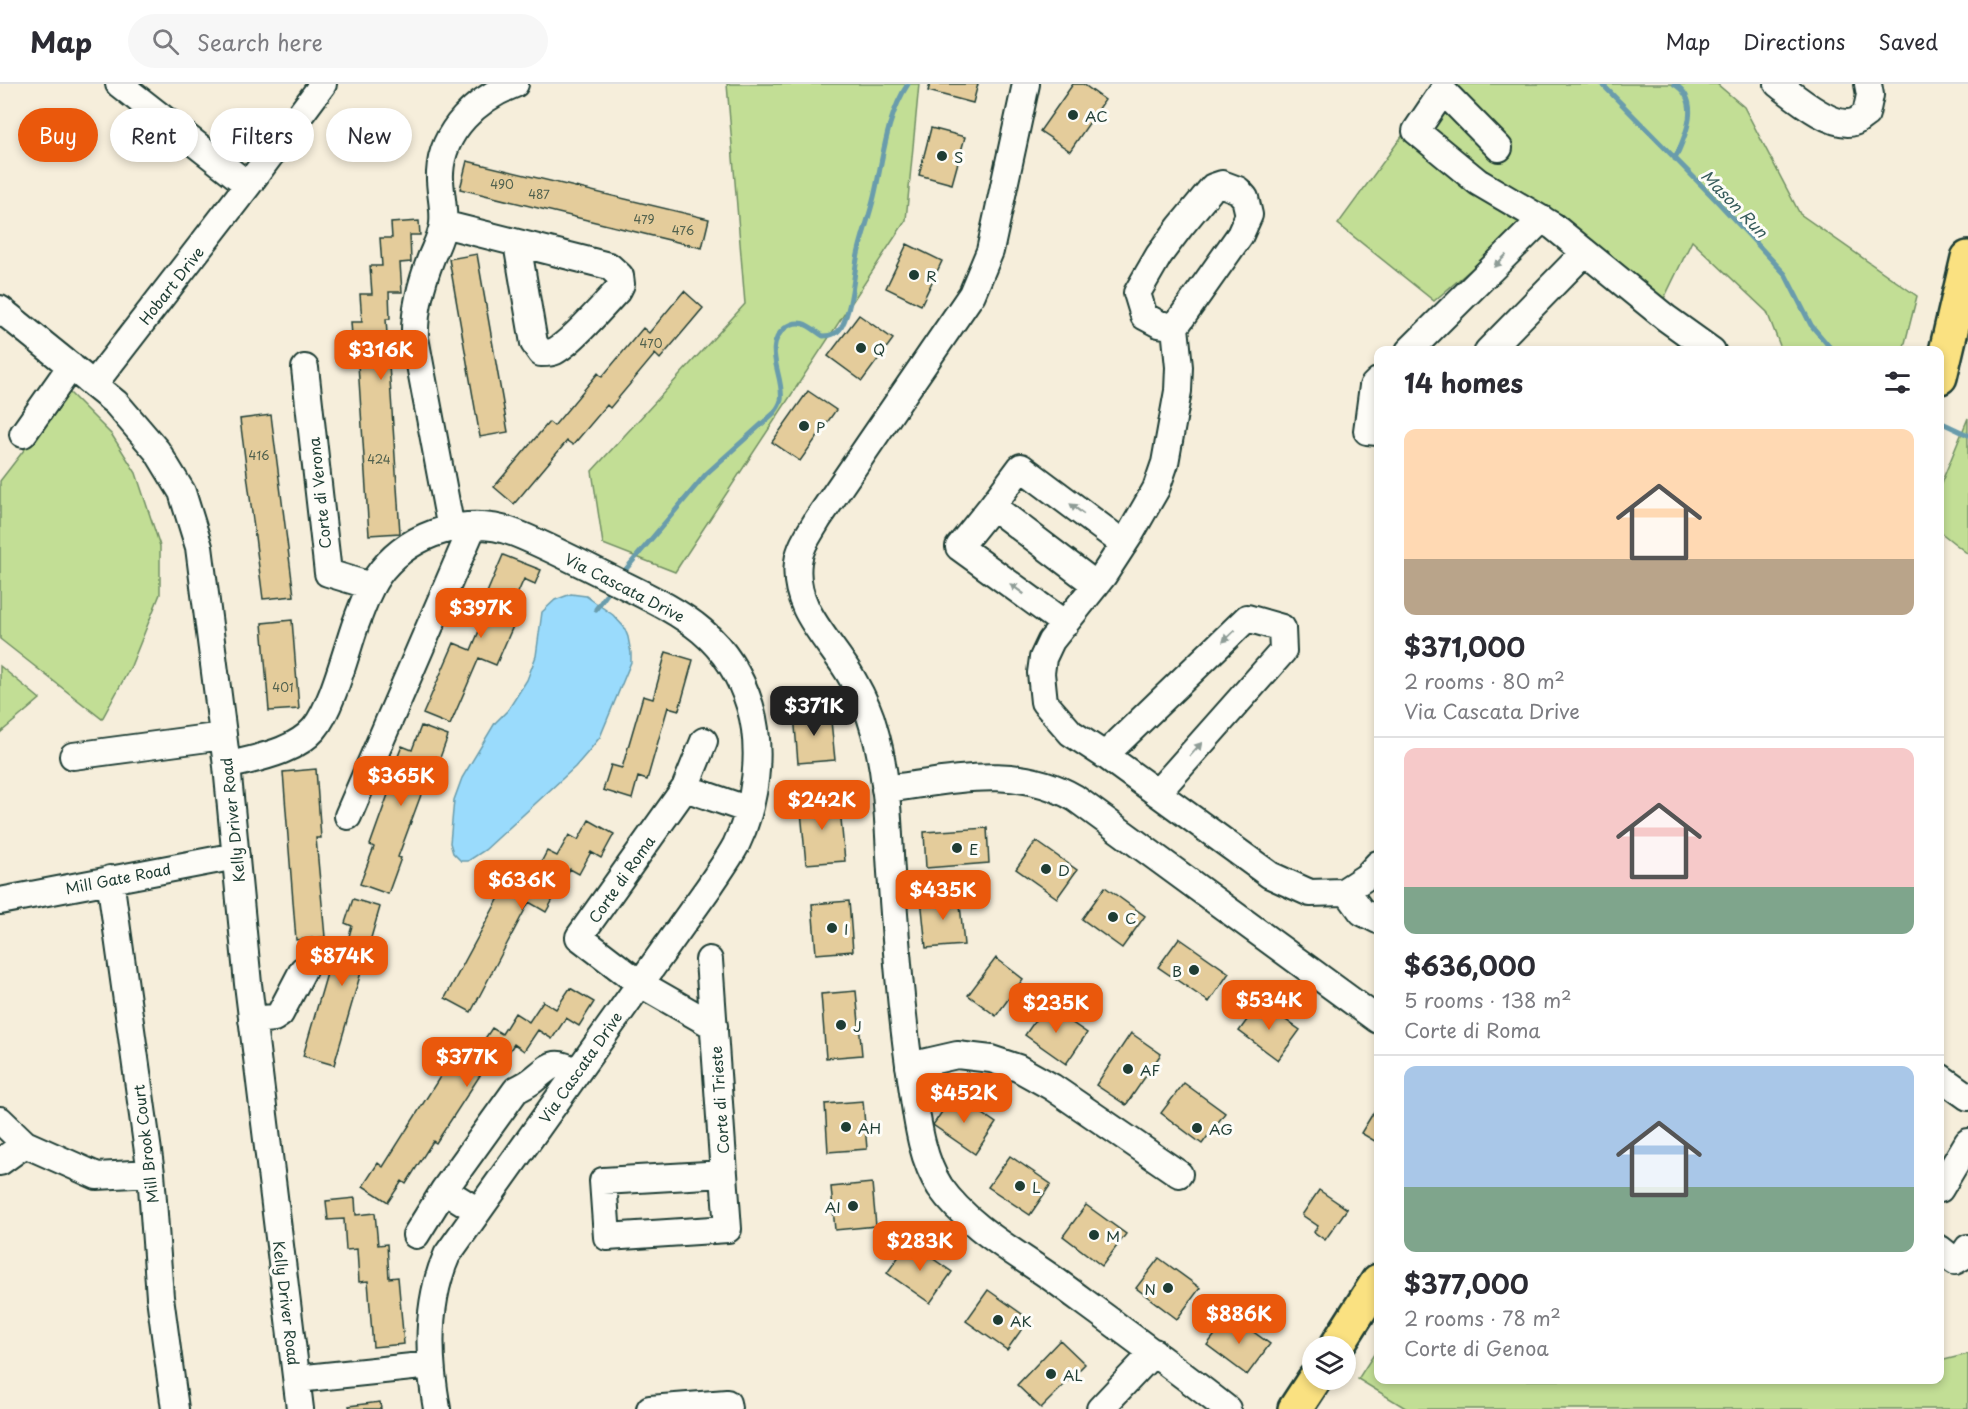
<!DOCTYPE html>
<meta charset="utf-8">
<style>
:root{--surface:#fff;--page:#f7f7f7;--text:#2b2b33;--muted:#7c7c81;--line:#e1e1e2;--accent:#ea580c}
body{margin:0;font-family:"Playpen Sans",sans-serif;background:var(--page);color:var(--text);height:100vh;display:flex;flex-direction:column;font-size:22px;white-space:nowrap}
*{box-sizing:border-box;margin:0}
p{font-size:20px;color:var(--muted)}
.icon{flex:none;width:33px;height:33px;fill:none;stroke:currentColor;stroke-width:2;stroke-linecap:round;stroke-linejoin:round}
.map{position:relative;flex:1;overflow:hidden}
.side{position:absolute;left:1374px;top:262px;width:570px;height:1038px;display:flex;flex-direction:column;background:var(--surface);border-radius:12px;box-shadow:0 3px 9px #0003}
.side>*{flex:none}
.banner{position:absolute;left:18px;top:24px;width:570px;height:54px;display:flex;gap:12px}
.controls{position:absolute;left:1302px;top:1252px;display:grid;gap:12px}
.controls a{display:grid;place-items:center;width:54px;height:54px;border-radius:50%;background:var(--surface);box-shadow:0 3px 9px #0003;font-size:30px}
.price{position:absolute;translate:-50% -51px;padding:0 14px;border-radius:12px;background:var(--accent);color:#fff;font-size:20px;line-height:39px;filter:drop-shadow(0 2px 3px #0008)}
.price::after{content:'';position:absolute;left:50%;top:36px;width:18px;height:14px;margin-left:-9px;background:inherit;clip-path:polygon(0 0,100% 0,50% 100%)}
.price.active{background:#222;color:#fff}
ul{padding:0;list-style:none}
li{display:grid;align-content:center;gap:12px;height:318px;padding:0 30px}
li+li{border-top:2px solid var(--line)}
li span{display:grid;place-items:center;height:186px;border-radius:12px;color:#555}
li>.icon{margin-inline-start:auto}
span .icon{width:108px;height:108px;fill:#fffc;stroke-width:1}
li b{font-size:26px}
h2{display:flex;justify-content:space-between;align-items:center;height:72px;padding:0 30px;font-size:26px}
.tag{padding:0 21px;border-radius:27px;background:var(--surface);box-shadow:0 3px 9px #0003;font-size:21px;line-height:54px}
.tag.active{background:var(--accent);color:#fff}
header{display:flex;align-items:center;gap:36px;box-sizing:border-box;height:84px;padding:0 30px;background:var(--surface);border-bottom:2px solid var(--line)}
header strong{font-size:28px}
nav{display:flex;gap:33px;margin-inline-start:auto;font-size:21px}
.search{width:420px;height:54px;background:var(--page);display:flex;align-items:center;gap:15px;box-sizing:border-box;padding:0 21px;border-radius:33px;color:var(--muted);font-size:22px}
.map>svg:first-child{display:block}
.green{fill:#c2de95;stroke:#708e64;stroke-width:1.5}
.water{fill:#9adbfc;stroke:#699cac;stroke-width:1.5}
.lines{fill:none;stroke-linecap:round;stroke-linejoin:round}
.stream{stroke:#699cac;stroke-width:5}
.building{fill:#e4cc9b;stroke:#1f3d34;stroke-width:1.5}
.minor-casing{stroke:#1f3d34;stroke-width:30}
.major-casing{stroke:#1f3d34;stroke-width:38}
.minor{stroke:#fdfcf7;stroke-width:26}
.major{stroke:#fae181;stroke-width:33}
.oneway{fill:#8e9c96}
.poi-dot{fill:#1f3d34;stroke:#fdfcf7;stroke-width:2}
.labels{text-anchor:middle;dominant-baseline:central;stroke-width:6;stroke-linejoin:round;paint-order:stroke}
.number-label{font-size:12px;fill:#50614e}
.poi-label{font-size:15px;fill:#1f3d34;stroke:#fdfcf7;text-anchor:start}
.street-label{font-size:15px;fill:#1f3d34;stroke:#fdfcf7}
.water-label{font-size:16px;font-style:italic;fill:#385d5c;stroke:#fdfcf7}
</style>
<header>
<strong>Map</strong>
<div class="search"><svg class="icon" aria-label="search" viewBox="0 0 24 24"><circle cx="10" cy="10" r="6"/><path d="M15 15l6 6"/></svg>Search here</div>
<nav><a>Map</a><a>Directions</a><a>Saved</a></nav>
</header>
<div class="map">
<svg width="1968" height="1325" viewBox="0 0 1968 1325">
<rect width="100%" height="100%" fill="#f6eedb"/>
<filter id="ink" filterUnits="userSpaceOnUse"><feTurbulence type="fractalNoise" baseFrequency=".0167" numOctaves="2"/><feDisplacementMap in="SourceGraphic" scale="12" xChannelSelector="R" yChannelSelector="G"/><feConvolveMatrix kernelMatrix="1 2 1 2 8 2 1 2 1" color-interpolation-filters="sRGB"/></filter>
<g filter="url(#ink)">
<path class="green" d="M727,0H919L906,136L675,488L603,460L592,387L745,220Z
M1440,0H1717L1744,23L1800,130L1917,212L1903,267H1782L1767,228L1692,157L1655,233L1530,135L1434,217L1338,140Z
M69,308L112,351L136,389L160,462V510L131,582L102,635L0,555V397Z
M1968,334V470L1940,448V402Z
M0,582L40,615L0,649Z
M1378,1264V1296H1940V1277L1968,1270V1325H1407L1358,1295Z"/>
<path class="water" d="M571,510L586,512L613,531L624,543L628,553L631,569V578L600,653L588,668L575,683L485,766L468,777H461L453,769L450,759L454,716L462,694L495,639L508,626L527,596L536,572L542,528L555,516Z"/>
<g class="lines">
<path class="stream" d="M1602,0L1716,116L1785,190L1811,241L1833,267
M1674,0C1702,16 1686,51 1675,75
M1940,338L1968,351
M621,491L706,390L774,329C777,325 780,321 781,316C785,293 761,263 785,244C801,232 811,244 823,252C831,252 838,250 842,242C852,222 853,197 857,175C861,154 869,134 874,113C883,75 886,33 908,0
M596,525L612,503"/>
</g>
<path class="building" d="M930,0H978L973,19L928,7Z
M1073,0H1083L1105,16L1070,67L1040,47Z
M931,44L965,53L952,100L919,91Z
M467,77L709,135L702,164L460,105Z
M419,137L420,151H410L411,178L400,179L402,208H389L390,235H386L400,449L369,451L357,265L353,266L351,238H362L360,210H372L370,182H382L380,154H392L391,139Z
M907,160L942,177L921,221L886,204Z
M477,170L508,348L480,353L449,175Z
M684,207L703,224L660,275L655,270L610,324L607,321L573,361L567,357L514,420L494,403L549,338L554,342L598,289L602,293L643,244L649,249Z
M859,231L893,255L862,297L828,272Z
M808,307L836,326L800,377L772,358Z
M271,331L294,512L263,515L240,335Z
M503,471L541,486L535,500L524,495L509,529L517,533L496,581L479,574L450,641L423,630L454,559L471,566L490,521L483,518Z
M292,536L299,625L269,627L262,539Z
M666,568L693,576L679,626L668,623L647,696L638,693L632,715L603,706L611,681L622,684L643,612L653,615Z
M830,627L835,676L798,679L794,630Z
M421,642L448,652L437,682L432,681L398,773L401,774L388,810L360,800L374,763L370,761L395,691L391,690L402,662L412,666Z
M316,685L321,754H316L325,853L296,856L283,688Z
M839,714L845,777L806,780L800,717Z
M589,736L614,750L601,774L591,768L579,790L570,785L546,828L529,818L471,928L445,914L506,801L524,811L547,767L557,772L569,751L578,756Z
M987,744L989,779L926,784L924,748Z
M1036,757L1077,786L1057,814L1016,785Z
M1105,803L1145,832L1122,864L1082,835Z
M959,810L964,861L926,864L921,814Z
M353,815L380,823L334,981L303,972L328,886L338,889L352,842L345,839Z
M849,817L853,867L816,870L812,820Z
M1179,854L1229,889L1209,918L1158,883Z
M996,874L1023,895L996,932L968,911Z
M570,904L594,918L579,942L566,934L552,955L538,946L524,967L514,960L500,982L490,976L436,1059L433,1057L406,1100L402,1097L388,1118L363,1102L378,1079L383,1083L455,969L458,971L467,958L478,965L492,944L502,950L515,929L529,938L543,917L556,925Z
M856,907L862,971L826,974L821,910Z
M1260,918L1300,946L1278,976L1239,947Z
M1046,921L1087,949L1066,980L1025,951Z
M1131,949L1161,970L1126,1021L1096,1001Z
M1184,999L1225,1029L1202,1060L1161,1029Z
M954,1010L996,1039L975,1070L933,1041Z
M863,1017L867,1065L828,1068L825,1020Z
M1378,1021V1059L1361,1049Z
M1010,1072L1051,1100L1030,1131L988,1103Z
M872,1099L876,1142L835,1146L831,1103Z
M1319,1106L1347,1125L1325,1156L1314,1148L1318,1142L1302,1131Z
M355,1114L356,1131L375,1129L378,1161L387,1160L389,1194L398,1193L404,1260L373,1263L368,1197L359,1198L357,1165L346,1166L344,1135L328,1136L326,1117Z
M1086,1121L1126,1150L1102,1182L1063,1152Z
M909,1158L952,1188L930,1219L887,1189Z
M1159,1174L1200,1204L1177,1235L1136,1204Z
M988,1206L1029,1235L1007,1266L966,1237Z
M1230,1231L1270,1260L1247,1291L1207,1261Z
M1060,1256L1085,1280L1041,1324L1017,1301Z
M380,1318L381,1325H350L349,1322Z"/>
<g class="lines">
<g class="minor-casing">
<path id="minor" d="M119,0L248,101
M1026,0L990,167L972,210L818,435C810,449 800,462 798,478C792,527 832,557 853,596C861,610 870,629 874,645C888,691 888,741 891,788C896,859 901,930 912,1001C917,1034 921,1074 940,1103C968,1143 1017,1169 1056,1197C1113,1239 1171,1281 1227,1325
M1778,0C1794,12 1832,45 1854,38C1858,37 1862,32 1866,30L1870,11L1868,0
M1499,64L1443,7L1416,47L1478,98L1553,142L1666,234L1712,267
M1222,100L1238,106L1245,114L1249,131L1240,151L1175,243L1159,240L1144,232L1137,209L1159,171L1180,143L1213,103Z
M443,140L609,182L620,192L621,200L618,206C604,221 572,258 555,267C551,269 546,269 541,269L534,259L517,159
M0,225L116,319L157,367L182,408L199,463L227,682L248,900L300,1325
M1175,243L1179,283L1178,307L1165,379L1156,405L1129,452L1103,492L1051,557L1043,574L1041,589L1044,618L1071,649L1109,674L1270,791L1310,809L1343,808L1366,793L1378,780
M1409,267L1542,135
M1488,267L1585,168
M305,284L328,489L371,502
M1378,297L1373,302L1367,347L1378,348
M94,300L248,101L323,0
M23,350L71,282
M992,422L959,463L1065,540
M451,445L415,254C414,226 421,200 431,174C435,164 442,151 443,140C445,123 439,106 440,89C442,46 478,14 515,0
M1096,501L992,422L1021,383L1124,460
M704,657L685,704L579,853L639,899L714,942
M1105,671L1247,534L1282,544L1283,567L1157,709
M73,672L223,652
M227,682C255,674 293,669 314,645C332,624 346,567 356,539C363,520 370,501 382,486C413,448 468,431 515,449C548,462 581,480 614,496C678,528 727,548 750,622C763,666 756,720 736,761C728,776 718,789 709,803L447,1171C426,1218 428,1275 437,1325
M685,704L749,726
M885,705C950,697 1016,679 1075,714L1378,936
M348,732L473,442
M110,795L151,1089L160,1213L175,1325
M1346,806L1362,828L1378,836
M0,817L236,772
M709,876L724,1090
M252,936L274,934L280,930L303,886
M909,982L957,971L991,975L1018,984L1052,1003L1179,1090
M1940,993L1968,1013
M0,1036L25,1060L97,1092L151,1089
M0,1078L25,1060
M724,1090L728,1145L607,1153L603,1097Z
M1940,1105L1968,1058
M478,1127L444,1106L516,1006C522,1003 528,1000 533,996C551,982 554,974 576,988
M416,1151L444,1106
M1940,1165L1955,1177L1962,1173L1968,1164
M297,1295L431,1281
M650,1325L727,1319L728,1325
M1100,1325L1154,1268"/>
</g>
<g class="major-casing">
<path id="major" d="M1940,293L1968,174
M1336,1263L1378,1197
M1295,1325L1314,1296"/>
</g>
<use href="#minor" class="minor"/>
<use href="#major" class="major"/>
</g>
<defs><path id="oneway-solid" d="M-6-.8H1V-3.2L6.5 0L1 3.2V.8H-6Z" transform="scale(1.5)"/></defs>
<g class="oneway">
<use href="#oneway-solid" transform="translate(1500 177) rotate(135)"/>
<use href="#oneway-solid" transform="translate(1077 425) rotate(-143)"/>
<use href="#oneway-solid" transform="translate(1017 505) rotate(-144)"/>
<use href="#oneway-solid" transform="translate(1229 552) rotate(136)"/>
<use href="#oneway-solid" transform="translate(1196 665) rotate(-48)"/>
</g>
</g>
<g class="poi-dot">
<circle cx="1073" cy="31" r="6"/>
<circle cx="942" cy="72" r="6"/>
<circle cx="914" cy="191" r="6"/>
<circle cx="861" cy="264" r="6"/>
<circle cx="804" cy="342" r="6"/>
<circle cx="957" cy="764" r="6"/>
<circle cx="1046" cy="785" r="6"/>
<circle cx="1113" cy="833" r="6"/>
<circle cx="832" cy="844" r="6"/>
<circle cx="1194" cy="886" r="6"/>
<circle cx="841" cy="941" r="6"/>
<circle cx="1128" cy="985" r="6"/>
<circle cx="846" cy="1043" r="6"/>
<circle cx="1197" cy="1044" r="6"/>
<circle cx="1020" cy="1102" r="6"/>
<circle cx="853" cy="1122" r="6"/>
<circle cx="1094" cy="1151" r="6"/>
<circle cx="1168" cy="1204" r="6"/>
<circle cx="998" cy="1236" r="6"/>
<circle cx="1051" cy="1290" r="6"/>
</g>
<g class="labels">
<g class="number-label">
<text x="502" y="100">490</text>
<text x="539" y="110">487</text>
<text x="644" y="135">479</text>
<text x="683" y="146">476</text>
<text x="651" y="259">470</text>
<text x="259" y="371">416</text>
<text x="379" y="375">424</text>
<text x="283" y="603">401</text>
</g>
<g class="poi-label">
<text x="1085" y="31">AC</text>
<text x="954" y="72">S</text>
<text x="926" y="191">R</text>
<text x="873" y="264">Q</text>
<text x="816" y="342">P</text>
<text x="969" y="764">E</text>
<text x="1058" y="785">D</text>
<text x="1125" y="833">C</text>
<text x="844" y="844">I</text>
<text x="1182" y="886" text-anchor="end">B</text>
<text x="853" y="941">J</text>
<text x="1140" y="985">AF</text>
<text x="858" y="1043">AH</text>
<text x="1209" y="1044">AG</text>
<text x="1032" y="1102">L</text>
<text x="841" y="1122" text-anchor="end">AI</text>
<text x="1106" y="1151">M</text>
<text x="1156" y="1204" text-anchor="end">N</text>
<text x="1010" y="1236">AK</text>
<text x="1063" y="1290">AL</text>
</g>
<g class="street-label">
<text transform="translate(171 201) rotate(-52)">Hobart Drive</text>
<text transform="translate(319 409) rotate(-96)">Corte di Verona</text>
<text transform="translate(625 503) rotate(27)">Via Cascata Drive</text>
<text transform="translate(232 736) rotate(-96)">Kelly Driver Road</text>
<text transform="translate(118 794) rotate(-11)">Mill Gate Road</text>
<text transform="translate(621 795) rotate(-55)">Corte di Roma</text>
<text transform="translate(580 983) rotate(-55)">Via Cascata Drive</text>
<text transform="translate(719 1016) rotate(-94)">Corte di Trieste</text>
<text transform="translate(145 1060) rotate(-97)">Mill Brook Court</text>
<text transform="translate(287 1219) rotate(83)">Kelly Driver Road</text>
</g>
<g class="water-label">
<text transform="translate(1735 119) rotate(46)">Mason Run</text>
</g>
</g>
</svg>
<div class="controls">
<a><svg class="icon" aria-label="layers" viewBox="0 0 24 24"><path d="M12 4l9 5-9 5-9-5zM3 14l9 5 9-5"/></svg></a>
</div>
<b class="price" style="left:381px;top:297px">$316K</b>
<b class="price" style="left:481px;top:555px">$397K</b>
<b class="price active" style="left:814px;top:653px">$371K</b>
<b class="price" style="left:401px;top:723px">$365K</b>
<b class="price" style="left:822px;top:747px">$242K</b>
<b class="price" style="left:522px;top:827px">$636K</b>
<b class="price" style="left:943px;top:837px">$435K</b>
<b class="price" style="left:342px;top:903px">$874K</b>
<b class="price" style="left:1269px;top:947px">$534K</b>
<b class="price" style="left:1056px;top:950px">$235K</b>
<b class="price" style="left:467px;top:1004px">$377K</b>
<b class="price" style="left:964px;top:1040px">$452K</b>
<b class="price" style="left:920px;top:1188px">$283K</b>
<b class="price" style="left:1239px;top:1261px">$886K</b>
<div class="banner">
<a class="tag active">Buy</a>
<a class="tag">Rent</a>
<a class="tag">Filters</a>
<a class="tag">New</a>
</div>
<section class="side">
<h2>14 homes<svg class="icon" aria-label="filters" viewBox="0 0 24 24"><path d="M4 7h16M4 17h16"/><circle cx="9" cy="7" r="2"/><circle cx="15" cy="17" r="2"/></svg></h2>
<ul>
<li><span style="background:linear-gradient(#ffd9b3 70%,#b9a48a 0)"><svg class="icon" aria-label="home" viewBox="0 0 24 24"><path d="M3 11l9-7 9 7M6 9v11h12V9"/></svg></span><div><b>$371,000</b><p>2 rooms · 80 m²</p><p>Via Cascata Drive</p></div></li>
<li><span style="background:linear-gradient(#f6c9c9 75%,#7fa58c 0)"><svg class="icon" aria-label="home" viewBox="0 0 24 24"><path d="M3 11l9-7 9 7M6 9v11h12V9"/></svg></span><div><b>$636,000</b><p>5 rooms · 138 m²</p><p>Corte di Roma</p></div></li>
<li><span style="background:linear-gradient(#a9c7e8 65%,#7fa58c 0)"><svg class="icon" aria-label="home" viewBox="0 0 24 24"><path d="M3 11l9-7 9 7M6 9v11h12V9"/></svg></span><div><b>$377,000</b><p>2 rooms · 78 m²</p><p>Corte di Genoa</p></div></li>
</ul>
</section>
</div>
